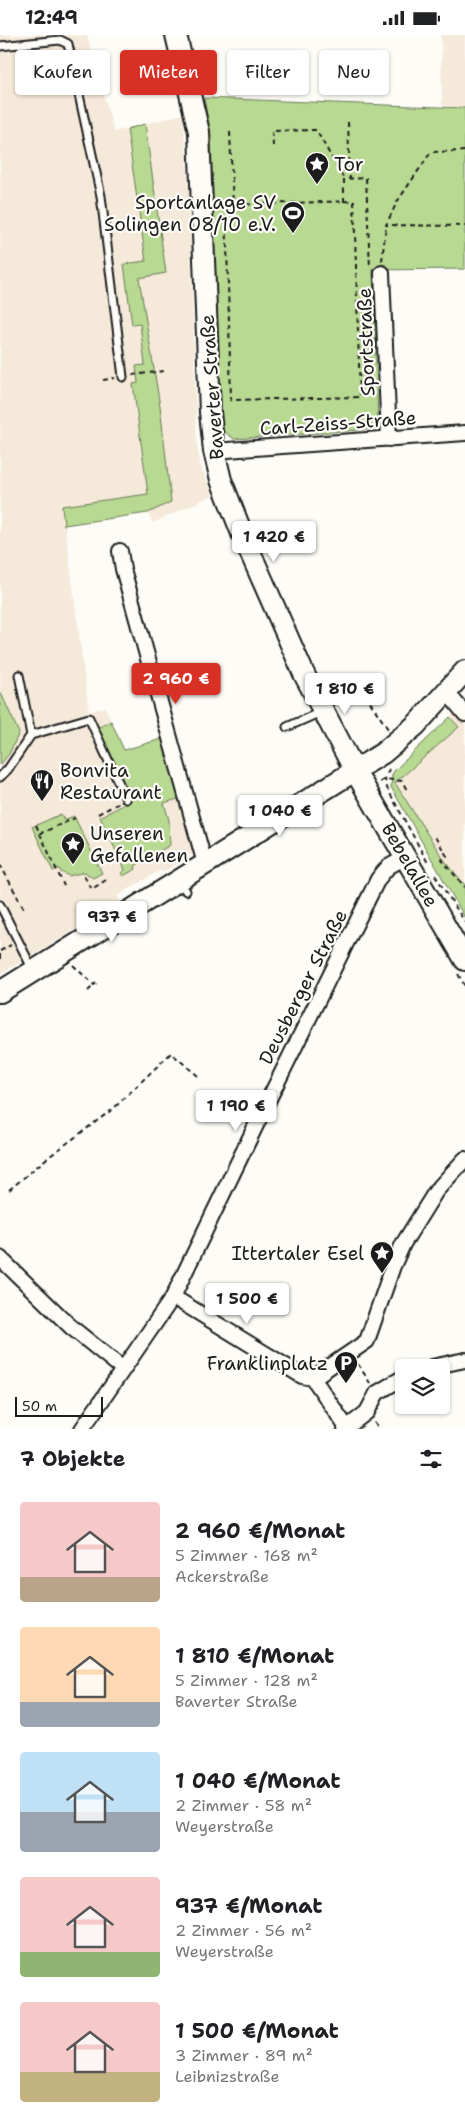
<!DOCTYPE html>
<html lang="de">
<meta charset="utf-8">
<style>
:root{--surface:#fff;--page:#f2f2f2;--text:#202124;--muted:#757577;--accent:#d93025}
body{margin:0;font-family:"Shantell Sans",sans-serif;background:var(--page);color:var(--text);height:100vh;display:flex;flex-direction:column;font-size:19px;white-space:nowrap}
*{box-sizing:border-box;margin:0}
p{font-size:16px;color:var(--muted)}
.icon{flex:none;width:28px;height:28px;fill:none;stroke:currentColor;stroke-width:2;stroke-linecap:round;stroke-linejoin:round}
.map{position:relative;height:1394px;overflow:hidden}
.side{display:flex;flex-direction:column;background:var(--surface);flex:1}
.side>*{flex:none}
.banner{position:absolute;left:15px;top:15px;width:435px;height:45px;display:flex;gap:10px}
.buttons{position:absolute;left:395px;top:1324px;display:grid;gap:10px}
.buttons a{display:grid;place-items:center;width:55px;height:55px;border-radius:5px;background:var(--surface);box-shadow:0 1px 4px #0004;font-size:25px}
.scale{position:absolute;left:15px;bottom:12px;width:88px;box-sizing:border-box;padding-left:5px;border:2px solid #1c1c1c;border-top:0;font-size:14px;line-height:18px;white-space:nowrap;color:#1c1c1c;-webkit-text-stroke:4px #fdfcf7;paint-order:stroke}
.price{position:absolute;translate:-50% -42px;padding:0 11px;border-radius:5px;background:#fff;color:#222;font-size:16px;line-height:32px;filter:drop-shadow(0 1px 2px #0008)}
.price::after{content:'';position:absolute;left:50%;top:30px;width:15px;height:11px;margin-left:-8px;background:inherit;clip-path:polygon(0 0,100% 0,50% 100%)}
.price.on{background:var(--accent);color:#fff}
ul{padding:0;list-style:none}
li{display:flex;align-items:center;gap:15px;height:125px;padding:0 20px}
li span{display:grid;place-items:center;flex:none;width:140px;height:100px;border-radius:5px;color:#555}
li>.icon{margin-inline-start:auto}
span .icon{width:60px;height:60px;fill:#fffc;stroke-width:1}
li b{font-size:21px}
h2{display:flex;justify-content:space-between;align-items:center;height:60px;padding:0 20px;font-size:21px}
.pill{padding:0 18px;border-radius:5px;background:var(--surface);box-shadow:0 1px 4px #0004;font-size:18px;line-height:45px}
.pill.on{background:var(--accent);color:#fff}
.status{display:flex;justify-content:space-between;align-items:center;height:35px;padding:0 25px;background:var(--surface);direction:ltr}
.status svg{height:14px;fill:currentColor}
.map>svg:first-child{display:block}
.built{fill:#f5e9d9}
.green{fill:#b7d992;stroke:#6a7a57}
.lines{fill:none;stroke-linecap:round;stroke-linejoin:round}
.service-casing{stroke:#1c1c1c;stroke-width:11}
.minor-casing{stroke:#1c1c1c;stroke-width:18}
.secondary-casing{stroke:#1c1c1c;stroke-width:24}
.path{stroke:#1c1c1c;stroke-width:2;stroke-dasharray:5 4;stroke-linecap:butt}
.service{stroke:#fdfcf7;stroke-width:7}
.minor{stroke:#fdfcf7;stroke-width:14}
.secondary{stroke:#fdfcf7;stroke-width:20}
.labels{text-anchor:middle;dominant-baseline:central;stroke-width:4.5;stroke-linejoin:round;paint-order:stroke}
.poi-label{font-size:19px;fill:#1c1c1c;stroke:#fdfcf7;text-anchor:start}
.street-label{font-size:19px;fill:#1c1c1c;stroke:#fdfcf7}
</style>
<div class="status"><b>12:49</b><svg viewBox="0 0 49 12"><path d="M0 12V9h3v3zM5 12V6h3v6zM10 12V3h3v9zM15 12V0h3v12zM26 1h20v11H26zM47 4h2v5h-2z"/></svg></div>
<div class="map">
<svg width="465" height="1394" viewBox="0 0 465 1394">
<rect width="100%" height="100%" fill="#fdfcf7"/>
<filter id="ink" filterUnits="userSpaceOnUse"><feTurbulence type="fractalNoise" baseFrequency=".02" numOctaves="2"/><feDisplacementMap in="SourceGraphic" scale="10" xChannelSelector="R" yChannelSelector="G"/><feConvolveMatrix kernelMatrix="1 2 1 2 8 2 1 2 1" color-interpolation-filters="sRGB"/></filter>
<g filter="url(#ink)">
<path class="built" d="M0,0H87L114,97L183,79L189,158L197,412L201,432L213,460L153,488L148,478L65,490L89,677L105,672L124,715L165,703L197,816L163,837L161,835L117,861L121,868L0,939Z
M441,0H465V73L442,70Z
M455,677L465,688V883L391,752V747L394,736Z"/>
<path class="green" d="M204,63L465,73V234L373,235L378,388L372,394L234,404L222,395L220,389L211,102Z
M145,89L166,238L139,243L160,371L171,467L148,478L64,490L62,471L148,459L133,349L138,348L136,331L145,330L140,289L132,290L124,229L146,226L127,94Z
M0,656L19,698L9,719L0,730Z
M450,682L459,692L395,748L442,822L465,850V883L391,752L392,740L394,736Z
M111,686L124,715L165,703L182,763L164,768L169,785L170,810L135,831L136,834L123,841L121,838L125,835L100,782L131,766L97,693Z
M61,779L64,785L74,781L102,838L93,843L85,837L69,841L61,837L59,833L53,836L32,792Z"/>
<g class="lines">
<g class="service-casing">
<path id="service" d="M0,11L60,5L68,9L101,161L123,342
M19,640L31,700
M287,692L323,676
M0,742L8,734L31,700L89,683L126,764
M179,846L186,856
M0,870L33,935"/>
</g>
<g class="minor-casing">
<path id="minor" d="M382,238L389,404
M214,416L465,398
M120,516L123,534L205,829
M446,656L465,679
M0,1223L71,1292L123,1334
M173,1262L302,1341L313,1343
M432,1332L465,1325
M313,1343L367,1306L393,1231L403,1209L436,1156L465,1124
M313,1343L347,1393
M82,1394L173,1262L258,1086L378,844L388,832L406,822
M345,1394L367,1377L377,1358L404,1342"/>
</g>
<g class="secondary-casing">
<path id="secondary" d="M176,0L199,97L210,377L214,416L221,445L243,501L304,639L355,736L465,925
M0,957L383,718L416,690L465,636"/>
</g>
<path class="path" d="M348,87L350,144
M230,97L233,172
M273,111L272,96L316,95L344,144
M465,116L431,117L397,167L386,190L465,191
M354,166L360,362L231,365L226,170Z
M344,167V144L366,143L370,233
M382,226L386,191
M132,340L164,336
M103,345L115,343
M360,652L388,694
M389,734L385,744L387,753L428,828
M380,747L385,744L402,746L408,757
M98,779L119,768
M36,790L64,851
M39,799L75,783
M435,802L447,821L442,825L465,852
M0,829L24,874
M435,840L465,887
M84,841L92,854L106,845
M0,916L11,910
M0,919V927
M73,930L94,950L99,946
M458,939L465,951
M88,956L94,950
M9,1155L46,1124L113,1074L171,1018L198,1041
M358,1329L370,1348
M374,1387L379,1394"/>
<use href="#service" class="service"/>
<use href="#minor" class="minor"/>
<use href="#secondary" class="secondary"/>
</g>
</g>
<defs>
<g id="sight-pin" transform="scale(1.25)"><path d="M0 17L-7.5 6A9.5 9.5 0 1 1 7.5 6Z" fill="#1c1c1c" stroke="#fdfcf7"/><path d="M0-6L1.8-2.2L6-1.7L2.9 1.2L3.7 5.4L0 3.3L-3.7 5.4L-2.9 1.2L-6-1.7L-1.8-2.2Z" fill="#fff"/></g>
<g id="stadium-pin" transform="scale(1.25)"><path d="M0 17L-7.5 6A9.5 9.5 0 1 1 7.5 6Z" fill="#1c1c1c" stroke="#fdfcf7"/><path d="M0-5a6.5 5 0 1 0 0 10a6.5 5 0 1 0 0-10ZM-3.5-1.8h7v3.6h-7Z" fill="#fff"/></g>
<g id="restaurant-pin" transform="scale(1.25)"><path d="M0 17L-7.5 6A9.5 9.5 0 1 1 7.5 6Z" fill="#1c1c1c" stroke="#fdfcf7"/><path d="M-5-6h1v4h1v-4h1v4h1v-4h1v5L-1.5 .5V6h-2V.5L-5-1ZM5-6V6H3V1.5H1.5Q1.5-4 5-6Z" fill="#fff"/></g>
<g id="parking-pin" transform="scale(1.25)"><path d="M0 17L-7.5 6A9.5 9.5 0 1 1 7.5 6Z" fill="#1c1c1c" stroke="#fdfcf7"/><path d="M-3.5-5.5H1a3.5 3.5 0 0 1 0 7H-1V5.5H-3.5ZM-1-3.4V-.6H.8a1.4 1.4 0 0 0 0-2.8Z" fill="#fff"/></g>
</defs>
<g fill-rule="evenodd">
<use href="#sight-pin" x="317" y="129"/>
<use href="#stadium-pin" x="293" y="178"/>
<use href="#restaurant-pin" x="42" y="746"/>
<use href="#sight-pin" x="73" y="809"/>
<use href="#sight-pin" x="382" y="1218"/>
<use href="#parking-pin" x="346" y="1328"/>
</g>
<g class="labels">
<g class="poi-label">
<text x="334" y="129">Tor</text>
<text x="276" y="167" text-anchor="end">Sportanlage SV<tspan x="276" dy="22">Solingen 08/10 e.V.</tspan></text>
<text x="60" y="735">Bonvita<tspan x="60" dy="22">Restaurant</tspan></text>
<text x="90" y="798">Unseren<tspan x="90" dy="22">Gefallenen</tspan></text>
<text x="364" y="1218" text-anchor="end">Ittertaler Esel</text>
<text x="328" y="1328" text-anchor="end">Franklinplatz</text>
</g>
<g class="street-label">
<text transform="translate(366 307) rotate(-92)">Sportstraße</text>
<text transform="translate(212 352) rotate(-94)">Baverter Straße</text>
<text transform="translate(338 388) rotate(-4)">Carl-Zeiss-Straße</text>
<text transform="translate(410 830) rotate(60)">Bebelallee</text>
<text transform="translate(303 952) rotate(-63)">Deusberger Straße</text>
</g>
</g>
</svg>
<div class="buttons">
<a><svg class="icon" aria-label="layers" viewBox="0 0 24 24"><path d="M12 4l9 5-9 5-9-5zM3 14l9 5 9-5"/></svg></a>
</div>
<div class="scale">50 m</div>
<b class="price" style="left:274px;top:528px">1 420 €</b>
<b class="price on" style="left:176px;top:670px">2 960 €</b>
<b class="price" style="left:345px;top:680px">1 810 €</b>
<b class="price" style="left:280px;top:802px">1 040 €</b>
<b class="price" style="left:112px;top:908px">937 €</b>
<b class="price" style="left:236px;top:1097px">1 190 €</b>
<b class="price" style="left:247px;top:1290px">1 500 €</b>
<div class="banner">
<a class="pill">Kaufen</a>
<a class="pill on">Mieten</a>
<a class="pill">Filter</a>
<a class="pill">Neu</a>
</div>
</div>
<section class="side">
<h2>7 Objekte<svg class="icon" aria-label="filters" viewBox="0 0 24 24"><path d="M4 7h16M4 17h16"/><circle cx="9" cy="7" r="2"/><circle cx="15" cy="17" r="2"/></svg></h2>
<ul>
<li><span style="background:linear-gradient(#f6c9c9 75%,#b9a48a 0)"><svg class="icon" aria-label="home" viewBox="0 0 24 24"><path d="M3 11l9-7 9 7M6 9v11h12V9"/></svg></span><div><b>2 960 €/Monat</b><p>5 Zimmer · 168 m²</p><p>Ackerstraße</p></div></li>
<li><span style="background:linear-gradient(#ffd9b3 75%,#9aa5b1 0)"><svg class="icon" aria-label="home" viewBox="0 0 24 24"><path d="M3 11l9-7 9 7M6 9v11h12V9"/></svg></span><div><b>1 810 €/Monat</b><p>5 Zimmer · 128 m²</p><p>Baverter Straße</p></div></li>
<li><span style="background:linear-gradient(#bfe0f5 60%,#9aa5b1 0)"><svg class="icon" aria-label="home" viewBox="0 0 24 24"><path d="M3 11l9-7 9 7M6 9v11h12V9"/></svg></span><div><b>1 040 €/Monat</b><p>2 Zimmer · 58 m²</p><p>Weyerstraße</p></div></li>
<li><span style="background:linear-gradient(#f6c9c9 75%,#8fb573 0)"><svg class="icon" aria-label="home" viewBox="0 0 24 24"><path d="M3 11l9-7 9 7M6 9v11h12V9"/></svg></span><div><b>937 €/Monat</b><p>2 Zimmer · 56 m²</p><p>Weyerstraße</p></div></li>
<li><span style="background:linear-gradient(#f6c9c9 70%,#c2b280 0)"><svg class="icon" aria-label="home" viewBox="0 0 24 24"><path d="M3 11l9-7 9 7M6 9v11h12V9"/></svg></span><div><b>1 500 €/Monat</b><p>3 Zimmer · 89 m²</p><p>Leibnizstraße</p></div></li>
</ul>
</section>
